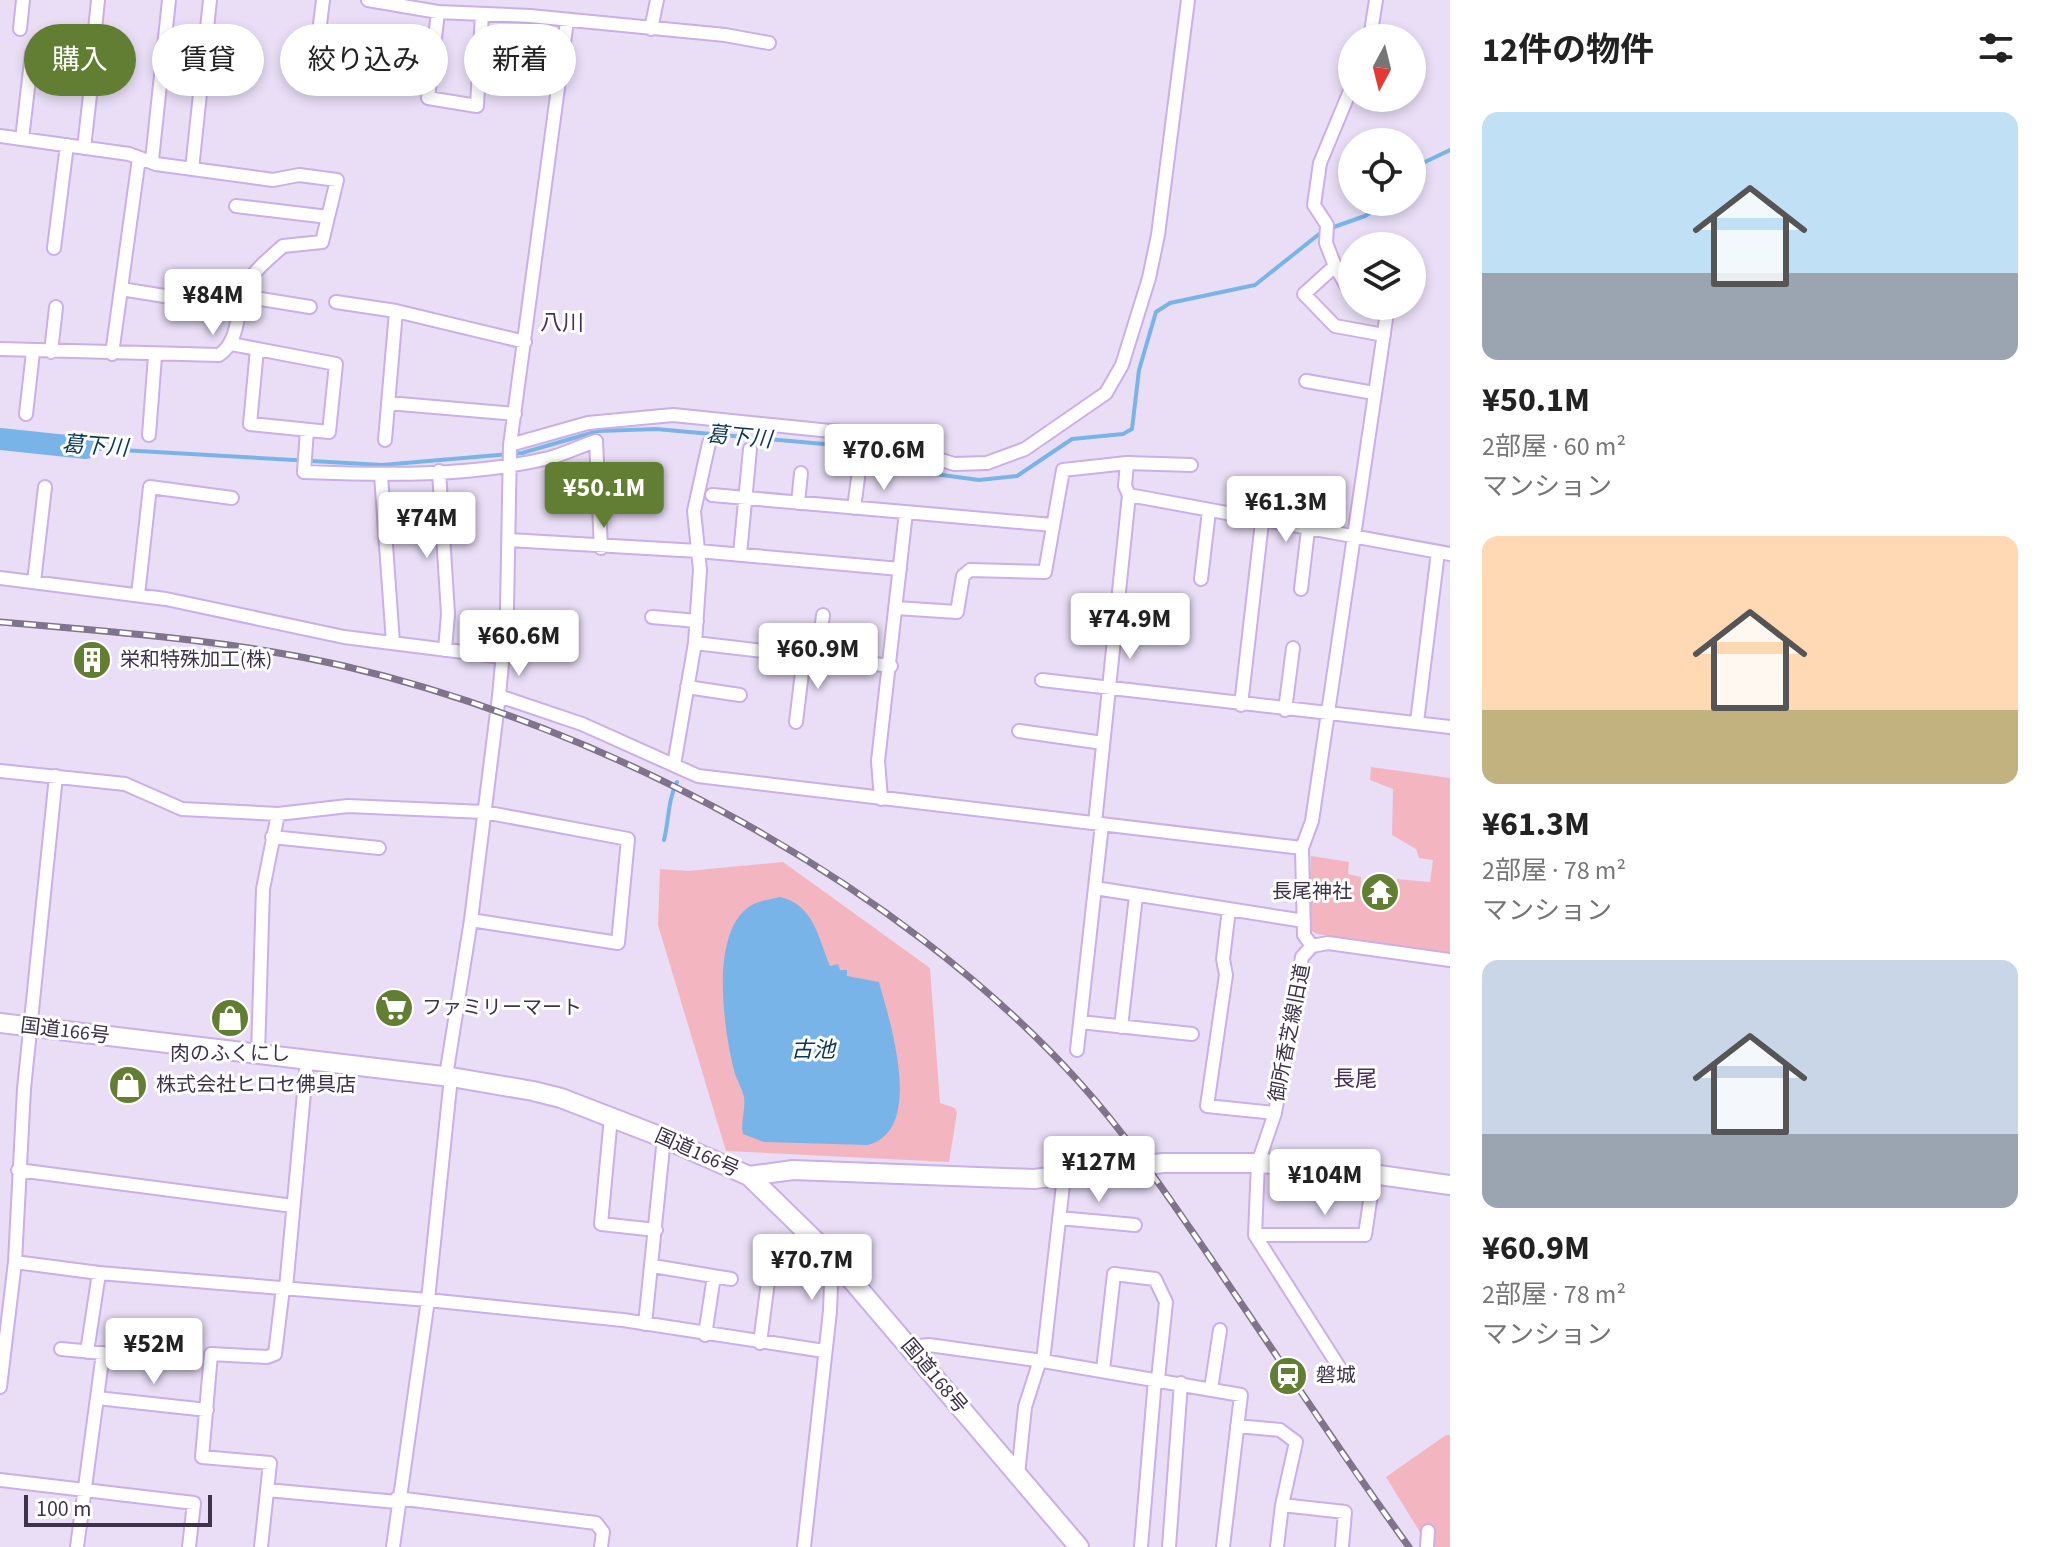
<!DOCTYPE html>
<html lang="ja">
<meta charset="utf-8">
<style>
:root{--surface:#fff;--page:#f2f2f2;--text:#222;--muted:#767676;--accent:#627e32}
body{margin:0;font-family:"Source Sans 3","Noto Sans JP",sans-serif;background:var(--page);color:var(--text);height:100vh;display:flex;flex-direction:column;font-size:30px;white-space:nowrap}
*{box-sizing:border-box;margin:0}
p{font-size:26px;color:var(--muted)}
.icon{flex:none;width:44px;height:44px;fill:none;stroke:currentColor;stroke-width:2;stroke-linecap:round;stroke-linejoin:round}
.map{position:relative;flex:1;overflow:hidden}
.side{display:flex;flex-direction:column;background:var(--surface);width:600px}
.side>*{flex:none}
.banner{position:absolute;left:24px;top:24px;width:760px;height:72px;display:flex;gap:16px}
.needle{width:52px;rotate:187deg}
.buttons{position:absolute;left:1338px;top:24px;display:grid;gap:16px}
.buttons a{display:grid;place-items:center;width:88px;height:88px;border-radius:50%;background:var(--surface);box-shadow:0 4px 12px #0003;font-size:40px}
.scale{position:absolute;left:24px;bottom:20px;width:188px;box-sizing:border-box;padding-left:8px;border:4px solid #3d3249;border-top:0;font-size:22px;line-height:28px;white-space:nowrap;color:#3d3249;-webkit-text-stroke:6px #fff;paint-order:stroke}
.price{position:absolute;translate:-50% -68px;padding:0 18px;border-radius:8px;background:#fff;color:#222;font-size:26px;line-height:52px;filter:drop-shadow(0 2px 4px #0008)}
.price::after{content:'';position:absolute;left:50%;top:48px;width:24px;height:18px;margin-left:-12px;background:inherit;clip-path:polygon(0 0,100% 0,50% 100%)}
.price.on{background:var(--accent);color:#fff}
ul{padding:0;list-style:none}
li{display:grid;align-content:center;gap:16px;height:424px;padding:0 32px}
li span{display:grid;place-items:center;height:248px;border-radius:16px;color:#555}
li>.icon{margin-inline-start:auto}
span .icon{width:144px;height:144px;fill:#fffc;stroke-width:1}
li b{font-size:34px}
h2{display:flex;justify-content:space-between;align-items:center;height:96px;padding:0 32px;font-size:34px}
.pill{padding:0 28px;border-radius:36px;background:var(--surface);box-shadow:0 4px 12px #0003;font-size:28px;line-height:72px}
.pill.on{background:var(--accent);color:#fff}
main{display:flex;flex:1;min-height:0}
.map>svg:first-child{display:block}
.green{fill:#f3b6c1}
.water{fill:#79b4e8}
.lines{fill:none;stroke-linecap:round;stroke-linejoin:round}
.stream{stroke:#79b4e8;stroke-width:4}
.river{stroke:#79b4e8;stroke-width:22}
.minor-casing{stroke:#caafe8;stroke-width:16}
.highway-casing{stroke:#caafe8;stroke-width:22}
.minor{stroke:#fff;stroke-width:12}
.highway{stroke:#fff;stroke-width:18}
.rail-casing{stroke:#7f748b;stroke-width:7}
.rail{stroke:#fff;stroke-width:4;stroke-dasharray:12;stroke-linecap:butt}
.labels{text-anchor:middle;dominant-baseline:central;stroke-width:6;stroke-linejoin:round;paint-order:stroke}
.poi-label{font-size:20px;fill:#3d3249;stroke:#fff;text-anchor:start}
.street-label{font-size:20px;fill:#3d3249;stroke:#fff}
.neighbourhood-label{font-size:22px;fill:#482f5f;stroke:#fff}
.water-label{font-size:22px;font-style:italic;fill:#093759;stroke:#fff}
</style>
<main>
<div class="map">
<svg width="1450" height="1547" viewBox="0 0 1450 1547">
<rect width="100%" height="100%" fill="#e9def6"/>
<path class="green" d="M1371,767L1450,778V954L1317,934L1308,929L1311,856L1349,862L1348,874L1361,877V891L1394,896L1397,879L1430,882L1433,860L1419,858L1416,849L1392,835L1393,789L1370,780Z
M783,862L930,968L940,1103L955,1108L957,1113L949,1162L726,1151L658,925L660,869L688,871Z
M1446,1435H1450V1547H1429L1386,1477Z"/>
<path class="water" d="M780,897C814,905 818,937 830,966L838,964L840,970H847V976L879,982C889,1019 926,1130 868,1145L764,1142L743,1134C740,1122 746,1110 744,1097C742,1089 738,1082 735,1074C724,1033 710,939 746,909C755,901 768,900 780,897Z"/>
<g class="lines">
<path class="stream" d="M1412,175L1425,162L1450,150
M1331,228L1365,216L1386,202
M86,448L382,465L522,453L598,431L656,429L869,448L927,473L979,480L1017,476L1072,439L1123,434L1132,429L1139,370L1156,312L1170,303L1255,285L1323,231
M664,840C669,820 668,799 677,782"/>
<path class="river" d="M0,439L86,448"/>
<g class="minor-casing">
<path id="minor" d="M368,0L438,12L530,16L725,35L769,43
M438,12L428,98L477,106L482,14
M20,29L23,0
M651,29L657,0
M1370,38L1376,0
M94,40L98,0
M317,49L323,0
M1352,86L1320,163L1314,205L1327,225L1326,243L1335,266L1352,295
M0,136L129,154L156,164L273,180L299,175L337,180L322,242L283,246C271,257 255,269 247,284C236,306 241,341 219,355L0,349
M22,139L32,53
M84,148L91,86
M152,160L169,0
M192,169L210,0
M236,206L328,217
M54,248L67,145
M1335,266L1304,294L1335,326L1384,335
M121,289L177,298
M243,296L310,307
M336,302L396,311L525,342
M231,344L336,364L329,432L250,424L257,349
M51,352L56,307
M112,354L139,158
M1306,381L1374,393
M388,403L515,414
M26,414L33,352
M307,430L304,472C384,475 470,477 549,458C565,454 580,446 596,441L601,548
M149,435L155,356
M385,440L396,311
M510,445L588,423L673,415L860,434L954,464L987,463L1025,449L1106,393L1122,365L1149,278L1158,235L1188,0
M1127,463L1191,465
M439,471L448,614L445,650
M381,475L393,643
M712,495L1053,525
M1129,495L1450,554
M798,503L801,473
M854,508L858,478
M509,540L698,551L900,569
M740,554L750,449
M0,578L166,599L344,637L503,657
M1201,579L1209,511
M34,582L45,487
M1301,589L1308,530
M138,595L150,487L232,498
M896,608L957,612L963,576L970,570L1045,572L1063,470L1127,463L1125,486L1129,495L1095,823
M652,617L697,621
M695,643L891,666
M818,657L823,615
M1042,680L1450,727
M687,687L740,695
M499,696L582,724L698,776L1302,848L1304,935L1312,946
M1241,705L1262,522
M1285,710L1293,648
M796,722L804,656
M1417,722L1438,552
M1019,731L1103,743
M674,765L695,643L700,570L694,511L709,443
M0,771L125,784L182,809L278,814L348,806L484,812L628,839L618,943L471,920
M881,799L878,761L906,512
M272,837L379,848
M1302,848L1312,821L1386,319L1381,306
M1095,888L1304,921
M1229,909L1223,959L1226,975L1207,1106L1275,1113
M1080,1022L1192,1034
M1121,1027L1136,896
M1077,1050L1102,824
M258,1054L263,889L278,814
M446,1076L471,920L499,696L507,609L510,445L567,21
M611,1117L601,1224L656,1230
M18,1170L293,1206
M1059,1218L1135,1225
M1255,1235H1365L1374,1174
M15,1262L99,1273L428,1300L623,1320L824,1351
M653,1266L731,1279
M286,1288L307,1060
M645,1324L664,1138
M705,1335L714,1276
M760,1343L769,1274
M910,1347L929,1345L1043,1361L1241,1395L1223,1547
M61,1349L103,1353L77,1547
M87,1352L99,1273
M1043,1361L1064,1176
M1103,1370L1114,1274L1155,1279L1166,1302L1158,1379
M1341,1370L1255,1235L1258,1163L1275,1113L1302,957L1312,946L1328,943L1450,960
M0,1387L15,1262L24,1089L56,776
M1211,1389L1220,1330
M97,1398L207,1410
M1237,1426L1280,1430L1296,1442L1282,1505
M1018,1475L1025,1407L1040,1360
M0,1480L194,1503L189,1547
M267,1490L397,1502
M397,1498L596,1523L603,1532L601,1547
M261,1547L270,1463L202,1457L211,1354L267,1357L275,1354L283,1288
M393,1547L428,1300L451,1077
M804,1547L830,1311L832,1257
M1141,1547L1155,1379
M1169,1547L1181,1383
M1277,1547L1282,1505L1345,1512L1342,1547
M1427,1547L1428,1531"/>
</g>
<g class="highway-casing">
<path id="highway" d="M0,1023L451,1077L533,1091L561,1098L654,1134L749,1176L793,1170L1034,1179L1163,1163H1258L1323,1167L1450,1185
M749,1176L832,1257L1079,1547"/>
</g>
<use href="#minor" class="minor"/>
<use href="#highway" class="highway"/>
<g class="rail-casing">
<path id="rail" d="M0,622C115,632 231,640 344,666C605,727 898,882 1079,1082C1127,1135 1167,1195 1207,1253C1274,1351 1339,1451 1409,1547"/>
</g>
<use href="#rail" class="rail"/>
</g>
<defs>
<g id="building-disc" transform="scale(2)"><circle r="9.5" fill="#627e32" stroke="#fff"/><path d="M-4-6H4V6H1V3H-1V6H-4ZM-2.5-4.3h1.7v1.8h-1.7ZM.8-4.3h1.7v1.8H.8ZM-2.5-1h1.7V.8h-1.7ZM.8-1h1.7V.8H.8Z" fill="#fff"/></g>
<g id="temple-disc" transform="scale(2)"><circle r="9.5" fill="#627e32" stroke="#fff"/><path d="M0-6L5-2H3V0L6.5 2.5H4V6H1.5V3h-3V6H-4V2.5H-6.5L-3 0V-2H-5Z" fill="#fff"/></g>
<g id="supermarket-disc" transform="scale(2)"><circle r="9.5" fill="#627e32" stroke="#fff"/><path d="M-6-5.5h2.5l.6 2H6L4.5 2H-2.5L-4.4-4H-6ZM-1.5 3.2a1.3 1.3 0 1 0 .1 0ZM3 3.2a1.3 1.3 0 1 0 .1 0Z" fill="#fff"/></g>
<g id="shop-disc" transform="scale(2)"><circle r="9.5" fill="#627e32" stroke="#fff"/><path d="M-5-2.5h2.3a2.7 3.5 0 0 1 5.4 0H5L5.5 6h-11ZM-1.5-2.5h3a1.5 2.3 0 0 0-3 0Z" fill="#fff"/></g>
<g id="station-disc" transform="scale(2)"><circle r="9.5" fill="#627e32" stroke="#fff"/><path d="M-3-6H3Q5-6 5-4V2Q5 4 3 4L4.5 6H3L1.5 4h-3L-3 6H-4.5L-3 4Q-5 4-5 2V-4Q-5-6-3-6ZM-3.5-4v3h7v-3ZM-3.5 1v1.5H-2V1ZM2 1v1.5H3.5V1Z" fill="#fff"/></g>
</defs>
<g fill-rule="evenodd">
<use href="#building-disc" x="92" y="660"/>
<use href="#temple-disc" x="1380" y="892"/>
<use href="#supermarket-disc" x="394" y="1008"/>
<use href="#shop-disc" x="230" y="1018"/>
<use href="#shop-disc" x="128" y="1085"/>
<use href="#station-disc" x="1288" y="1376"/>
</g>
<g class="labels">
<g class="poi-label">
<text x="120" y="660">栄和特殊加工(株)</text>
<text x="1352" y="892" text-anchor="end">長尾神社</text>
<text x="422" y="1008">ファミリーマート</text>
<text x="230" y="1054" text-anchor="middle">肉のふくにし</text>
<text x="156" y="1085">株式会社ヒロセ佛具店</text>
<text x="1316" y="1376">磐城</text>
</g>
<g class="street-label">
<text transform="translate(65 1031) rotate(7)">国道166号</text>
<text transform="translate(1290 1033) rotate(-79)">御所香芝線旧道</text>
<text transform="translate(697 1153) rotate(24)">国道166号</text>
<text transform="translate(934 1376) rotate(50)">国道168号</text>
</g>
<g class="neighbourhood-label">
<text x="562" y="323">八川</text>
<text x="1355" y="1079">長尾</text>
</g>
<g class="water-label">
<text transform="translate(739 437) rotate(5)">葛下川</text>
<text transform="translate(95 446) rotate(4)">葛下川</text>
<text x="813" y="1050">古池</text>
</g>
</g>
</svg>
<div class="buttons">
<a><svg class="needle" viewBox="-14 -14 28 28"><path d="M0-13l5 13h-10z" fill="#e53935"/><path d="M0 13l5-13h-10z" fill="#767676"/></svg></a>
<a><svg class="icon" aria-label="locate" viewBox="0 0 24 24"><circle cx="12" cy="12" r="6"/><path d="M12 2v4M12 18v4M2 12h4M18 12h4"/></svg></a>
<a><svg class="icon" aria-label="layers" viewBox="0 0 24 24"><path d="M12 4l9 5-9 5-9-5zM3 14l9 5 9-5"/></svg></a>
</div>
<div class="scale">100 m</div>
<b class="price" style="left:213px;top:337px">¥84M</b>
<b class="price" style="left:884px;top:492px">¥70.6M</b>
<b class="price on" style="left:604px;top:530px">¥50.1M</b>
<b class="price" style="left:1286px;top:544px">¥61.3M</b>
<b class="price" style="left:427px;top:560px">¥74M</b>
<b class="price" style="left:1130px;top:661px">¥74.9M</b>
<b class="price" style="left:519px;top:678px">¥60.6M</b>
<b class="price" style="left:818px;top:691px">¥60.9M</b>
<b class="price" style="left:1099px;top:1204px">¥127M</b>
<b class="price" style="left:1325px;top:1217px">¥104M</b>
<b class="price" style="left:812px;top:1302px">¥70.7M</b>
<b class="price" style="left:154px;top:1386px">¥52M</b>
<div class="banner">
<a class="pill on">購入</a>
<a class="pill">賃貸</a>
<a class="pill">絞り込み</a>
<a class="pill">新着</a>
</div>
</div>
<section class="side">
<h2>12件の物件<svg class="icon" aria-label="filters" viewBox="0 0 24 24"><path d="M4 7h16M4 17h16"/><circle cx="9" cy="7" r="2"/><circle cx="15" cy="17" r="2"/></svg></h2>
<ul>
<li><span style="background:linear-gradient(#bfe0f5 65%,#9aa5b1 0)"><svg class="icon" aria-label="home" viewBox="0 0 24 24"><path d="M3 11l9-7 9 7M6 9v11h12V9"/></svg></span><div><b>¥50.1M</b><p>2部屋 · 60 m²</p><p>マンション</p></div></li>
<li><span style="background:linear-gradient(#ffd9b3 70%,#c2b280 0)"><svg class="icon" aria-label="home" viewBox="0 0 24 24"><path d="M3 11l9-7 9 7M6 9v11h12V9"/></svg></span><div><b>¥61.3M</b><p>2部屋 · 78 m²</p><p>マンション</p></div></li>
<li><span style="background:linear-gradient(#c9d6e8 70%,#9aa5b1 0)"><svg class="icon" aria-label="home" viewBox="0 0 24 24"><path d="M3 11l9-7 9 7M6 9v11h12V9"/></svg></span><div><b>¥60.9M</b><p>2部屋 · 78 m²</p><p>マンション</p></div></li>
</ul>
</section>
</main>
